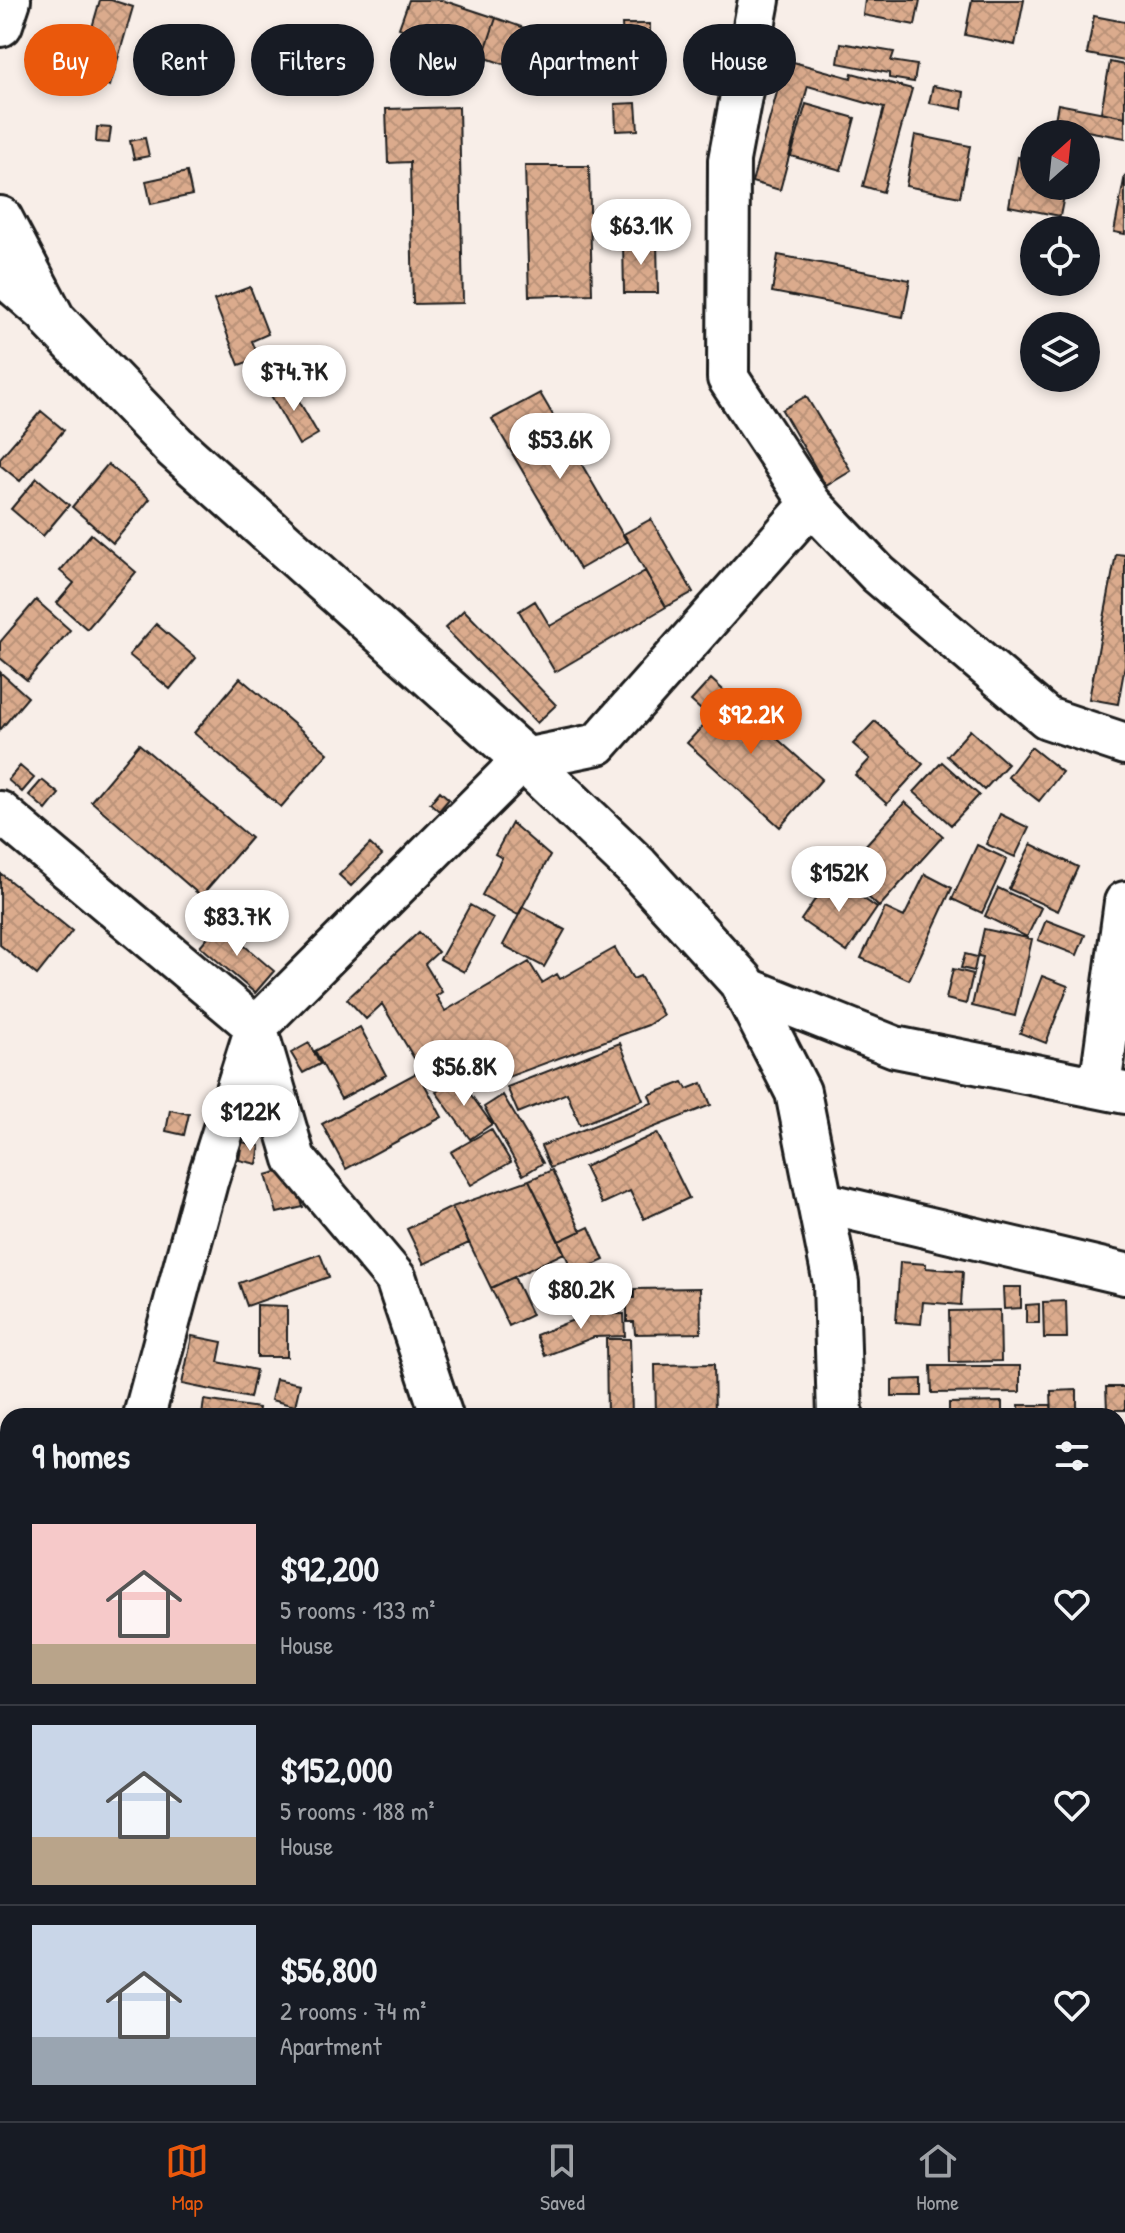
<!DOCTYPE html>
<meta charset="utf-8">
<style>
:root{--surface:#171b24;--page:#242831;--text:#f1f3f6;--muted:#9ea1a6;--line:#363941;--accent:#ea580c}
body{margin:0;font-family:"Patrick Hand",sans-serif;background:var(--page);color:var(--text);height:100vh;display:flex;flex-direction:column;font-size:30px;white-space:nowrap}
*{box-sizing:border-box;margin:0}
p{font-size:26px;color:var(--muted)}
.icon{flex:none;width:44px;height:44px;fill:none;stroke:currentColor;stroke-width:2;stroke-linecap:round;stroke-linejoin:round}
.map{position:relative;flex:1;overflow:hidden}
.side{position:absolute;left:0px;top:1408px;width:1126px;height:714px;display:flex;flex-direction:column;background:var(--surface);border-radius:24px 24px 0 0;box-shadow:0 4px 12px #0003}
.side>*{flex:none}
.banner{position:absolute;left:24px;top:24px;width:1078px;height:72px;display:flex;gap:16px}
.needle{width:52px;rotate:27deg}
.controls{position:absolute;left:1020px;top:120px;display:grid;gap:16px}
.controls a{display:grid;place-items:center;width:80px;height:80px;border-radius:50%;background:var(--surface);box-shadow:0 4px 12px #0003;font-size:40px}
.price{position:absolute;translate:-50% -68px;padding:0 18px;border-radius:28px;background:#fff;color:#222;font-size:26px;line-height:52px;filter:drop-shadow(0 2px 4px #0008)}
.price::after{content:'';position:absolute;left:50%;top:48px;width:24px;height:18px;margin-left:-12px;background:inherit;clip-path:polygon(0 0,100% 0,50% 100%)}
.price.active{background:var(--accent);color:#fff}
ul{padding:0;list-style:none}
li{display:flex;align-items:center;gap:24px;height:200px;padding:0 32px}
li+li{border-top:2px solid var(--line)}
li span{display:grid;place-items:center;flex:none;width:224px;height:160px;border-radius:0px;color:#555}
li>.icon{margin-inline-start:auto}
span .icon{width:96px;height:96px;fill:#fffc;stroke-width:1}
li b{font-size:34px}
h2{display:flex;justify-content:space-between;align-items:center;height:96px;padding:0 32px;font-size:34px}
.tag{padding:0 28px;border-radius:36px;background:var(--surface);box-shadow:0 4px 12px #0003;font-size:28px;line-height:72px}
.tag.active{background:var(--accent);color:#fff}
.dock{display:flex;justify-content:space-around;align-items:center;height:112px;border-top:2px solid var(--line);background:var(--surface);font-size:22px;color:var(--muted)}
.dock a{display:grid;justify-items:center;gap:4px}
.dock .active{color:var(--accent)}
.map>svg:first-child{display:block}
.building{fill:url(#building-cross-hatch);stroke:#1c1c1c;stroke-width:2}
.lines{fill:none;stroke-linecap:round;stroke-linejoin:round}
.minor-casing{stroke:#1c1c1c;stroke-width:46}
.tertiary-casing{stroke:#1c1c1c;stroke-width:50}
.minor{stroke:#fff;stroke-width:40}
.tertiary{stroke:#fff;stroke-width:44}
</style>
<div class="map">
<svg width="1125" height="2121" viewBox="0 0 1125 2121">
<defs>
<pattern id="building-cross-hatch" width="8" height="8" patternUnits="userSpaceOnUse" patternTransform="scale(2)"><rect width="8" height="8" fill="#dbab8d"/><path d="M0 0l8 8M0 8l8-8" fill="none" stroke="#bb9379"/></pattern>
</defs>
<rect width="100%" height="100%" fill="#f8eee8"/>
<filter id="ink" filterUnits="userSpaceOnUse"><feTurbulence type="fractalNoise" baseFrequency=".0125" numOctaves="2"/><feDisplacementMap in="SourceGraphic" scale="16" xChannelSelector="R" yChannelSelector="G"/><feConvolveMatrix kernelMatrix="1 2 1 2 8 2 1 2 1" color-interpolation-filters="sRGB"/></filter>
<g filter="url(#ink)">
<path class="building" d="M100,0H111L133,7L110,86L78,76Z
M409,0H442L496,18L483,57L399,28Z
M865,0H920L915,25L863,15Z
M972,0H1024L1015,45L965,35Z
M1094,16L1125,22V61L1087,54Z
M496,18L584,49L571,87L483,57Z
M622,24H650V53L624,54Z
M841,43L894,52L891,61L917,65L914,82L889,78V73L838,63Z
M786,60L851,78L852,73L912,89L883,192L863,186L884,108L808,86L780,190L752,182Z
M1110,62L1125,65V117L1101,112Z
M933,86L964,92L962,109L929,103Z
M636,103L638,130L616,131L615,104Z
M806,104L855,118L841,170L791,156Z
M1058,104L1125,117V138L1054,125Z
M459,107L463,303L413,304L410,162L388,163L386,109Z
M97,127L111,128L109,143L96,142Z
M915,135L970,146L960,197L906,186Z
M145,138L149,156L134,159L130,141Z
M1018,157L1034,160V186H1066L1060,216L1009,206Z
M525,166H589L592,294L529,296Z
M187,172L192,195L151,204L146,181Z
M1125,175V234L1114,232Z
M657,240L658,293H624L623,241Z
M778,255L910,280L903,317L772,292Z
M250,287L268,334L252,341L259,358L239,365L214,300Z
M288,382L318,434L299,445L269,392Z
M540,393L627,542L580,569L492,419Z
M806,396L851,471L826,486L782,410Z
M41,411L64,430L20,481L0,465V458Z
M108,464L150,499L113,543L72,507Z
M37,478L69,505L43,536L11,509Z
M651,519L693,592L666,607L624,534Z
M91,534L136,572L87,629L57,603L74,583L60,571Z
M1116,554L1125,555V665L1118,704L1089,699Z
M645,571L666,607L555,672L519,611L535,601L550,626Z
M36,600L70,630L27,680L0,658V642Z
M464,610L556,705L537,723L445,628Z
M156,624L196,658L170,689L129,655Z
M0,672L28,697L0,730Z
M240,678L328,753L281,807L194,733Z
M711,679L822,779L780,827L687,743L710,718L691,701Z
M875,721L923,764L887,804L855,775L870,759L853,744Z
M970,730L1008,764L984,790L947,756Z
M139,744L251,838L201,896L91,801Z
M1031,747L1062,772L1039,801L1008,777Z
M942,762L979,795L951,825L914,792Z
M20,766L34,778L22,792L8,780Z
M42,780L59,794L46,810L29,795Z
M440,791L449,799L439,811L430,803Z
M905,802L943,836L879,907L841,872Z
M1000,814L1029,828L1015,857L986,844Z
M512,823L550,856L518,915L482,895L502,858L495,854Z
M370,844L382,855L351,886L339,875Z
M1031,844L1078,867L1058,911L1009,889Z
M977,845L1007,859L982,913L952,899Z
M0,873L72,931L37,975L0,945Z
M925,874L952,888L909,980L861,958L885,908L904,917Z
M831,876L877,908L847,952L801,920Z
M998,888L1041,908L1027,937L985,916Z
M470,905L493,918L464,972L440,959Z
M523,907L565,930L544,967L503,945Z
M1046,920L1085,935L1077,955L1038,940Z
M219,924L274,971L255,993L200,946Z
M984,929L1032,939L1015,1016L972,1006L983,957L978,956Z
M419,932L438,952L425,964L442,992L436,996L445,1011L529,962L542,983L557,974L560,979L615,948L633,979L640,976L663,1015L648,1025L470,1091L458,1071L431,1087L382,1004L366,1019L347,999Z
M965,954L977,957L974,971L961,968Z
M953,969L973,974L966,1004L946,999Z
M1042,976L1068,986L1046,1043L1020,1033Z
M360,1027L386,1075L341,1099L315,1051Z
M309,1043L320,1064L303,1073L291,1053Z
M620,1043L643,1100L580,1125L567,1093L518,1113L507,1087Z
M418,1072L442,1117L346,1169L322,1124Z
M458,1077L492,1124L470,1139L436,1092Z
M683,1082L687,1089L702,1083L711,1105L550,1168L541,1146L652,1103L649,1095Z
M503,1095L543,1163L523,1175L484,1107Z
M170,1110L189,1114L184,1135L166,1131Z
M491,1129L511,1162L471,1185L451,1152Z
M657,1133L689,1198L644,1219L630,1191L602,1204L584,1167Z
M242,1142L260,1146L257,1164L239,1160Z
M292,1168L303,1207L277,1213L266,1175Z
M552,1170L581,1231L559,1241L529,1180Z
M529,1180L564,1253L491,1288L452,1207Z
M452,1207L469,1243L424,1264L407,1229Z
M589,1227L604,1260L574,1274L559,1241Z
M320,1254L329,1277L247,1306L239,1283Z
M900,1262L926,1264V1268L963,1271L961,1305L923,1302L921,1324L896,1322Z
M514,1277L532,1315L509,1326L491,1288Z
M1003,1287H1021V1308L1004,1309Z
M700,1288L701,1333L635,1334L634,1322H627V1298H634V1289Z
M605,1291L612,1304L591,1314L584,1300Z
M1066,1301L1067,1338H1044L1043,1302Z
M1039,1304V1323H1026V1305Z
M257,1305L287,1306V1357H257Z
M1000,1310L1001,1361L950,1362L949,1311Z
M588,1314H624L625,1336L594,1337L545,1356L536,1335Z
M192,1336L222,1342L218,1362L256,1370L250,1398L182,1384Z
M606,1339H630L632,1416H607Z
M714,1364L715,1416H656L655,1365Z
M931,1366H1020V1392L932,1393Z
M276,1379L300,1384L295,1406L271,1400Z
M922,1379V1396H892V1380Z
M1106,1387H1125V1410H1107Z
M1077,1390V1416H1052L1051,1391Z
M204,1400L259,1408L258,1416H202Z
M1002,1402V1416H949V1403Z
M1019,1405H1051L1052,1416H1020Z
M1118,1451H1125V1504H1118Z
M1118,1608H1125V1658H1118Z
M1118,1733H1125V1758H1118Z
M1121,1765H1125V1817H1122Z
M1118,2007H1125V2057H1118Z
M1118,2072H1125V2121H1100V2114H1118Z
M156,2114H245L244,2121H155Z
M309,2114V2121H278V2116Z
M680,2114H734V2121H680Z
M955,2114H1013V2121H955Z
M1021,2114H1051V2121H1021Z
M1051,2114H1082V2121H1051Z"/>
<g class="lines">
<g class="minor-casing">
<path id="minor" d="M759,0L729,160L728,378L811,504L878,574L1047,718L1125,744
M0,273L47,314
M0,812L256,1027L295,1159L396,1279L442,1416
M744,987L895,1047L1125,1093
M1100,1087L1125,902
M820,1202L1125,1274
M144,1416L207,1182L256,1027L524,759L598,744L811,504
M1118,1908H1125
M0,1952L8,1951
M36,2121V2114
M476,2121V2114"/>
</g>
<g class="tertiary-casing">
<path id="tertiary" d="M0,24L8,0
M0,219L53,320L175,447L524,759L637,867L741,981L798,1092L836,1283L840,1416
M864,2114L865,2121"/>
</g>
<use href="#minor" class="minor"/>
<use href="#tertiary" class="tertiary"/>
</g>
</g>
</svg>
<div class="controls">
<a><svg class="needle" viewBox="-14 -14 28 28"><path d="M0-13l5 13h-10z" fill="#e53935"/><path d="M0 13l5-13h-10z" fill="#9ea1a6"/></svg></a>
<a><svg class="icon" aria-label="locate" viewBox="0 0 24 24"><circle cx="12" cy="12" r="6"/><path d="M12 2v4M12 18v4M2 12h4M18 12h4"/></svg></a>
<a><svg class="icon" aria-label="layers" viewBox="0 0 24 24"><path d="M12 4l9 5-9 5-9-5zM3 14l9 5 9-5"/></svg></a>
</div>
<b class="price" style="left:641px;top:267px">$63.1K</b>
<b class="price" style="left:294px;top:413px">$74.7K</b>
<b class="price" style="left:560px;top:481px">$53.6K</b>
<b class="price active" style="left:751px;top:756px">$92.2K</b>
<b class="price" style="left:839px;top:914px">$152K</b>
<b class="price" style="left:237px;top:958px">$83.7K</b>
<b class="price" style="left:464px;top:1108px">$56.8K</b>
<b class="price" style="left:250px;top:1153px">$122K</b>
<b class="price" style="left:581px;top:1331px">$80.2K</b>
<div class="banner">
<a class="tag active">Buy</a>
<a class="tag">Rent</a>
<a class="tag">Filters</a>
<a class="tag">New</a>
<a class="tag">Apartment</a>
<a class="tag">House</a>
</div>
<section class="side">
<h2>9 homes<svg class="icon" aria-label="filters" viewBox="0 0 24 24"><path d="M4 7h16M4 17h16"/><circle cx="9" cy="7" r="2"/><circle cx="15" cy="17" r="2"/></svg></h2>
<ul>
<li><span style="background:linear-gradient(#f6c9c9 75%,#b9a48a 0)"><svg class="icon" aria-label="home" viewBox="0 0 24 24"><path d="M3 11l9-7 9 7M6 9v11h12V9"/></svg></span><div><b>$92,200</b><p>5 rooms · 133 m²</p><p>House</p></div><svg class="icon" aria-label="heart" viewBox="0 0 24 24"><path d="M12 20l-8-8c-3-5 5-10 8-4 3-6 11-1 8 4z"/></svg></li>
<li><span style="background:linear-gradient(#c9d6e8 70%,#b9a48a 0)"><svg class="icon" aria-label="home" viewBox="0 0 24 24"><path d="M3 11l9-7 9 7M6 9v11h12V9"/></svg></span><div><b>$152,000</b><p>5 rooms · 188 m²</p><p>House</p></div><svg class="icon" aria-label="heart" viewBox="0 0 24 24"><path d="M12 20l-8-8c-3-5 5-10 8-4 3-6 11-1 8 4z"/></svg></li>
<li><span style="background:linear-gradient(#c9d6e8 70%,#9aa5b1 0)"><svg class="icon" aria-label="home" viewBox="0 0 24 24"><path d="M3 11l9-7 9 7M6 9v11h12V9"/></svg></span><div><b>$56,800</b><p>2 rooms · 74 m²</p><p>Apartment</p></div><svg class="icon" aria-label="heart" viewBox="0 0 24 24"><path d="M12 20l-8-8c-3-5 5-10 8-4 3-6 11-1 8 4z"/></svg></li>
</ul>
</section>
</div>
<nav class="dock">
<a class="active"><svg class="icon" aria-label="map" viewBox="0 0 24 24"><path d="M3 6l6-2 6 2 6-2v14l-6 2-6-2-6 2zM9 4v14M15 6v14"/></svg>Map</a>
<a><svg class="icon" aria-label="saved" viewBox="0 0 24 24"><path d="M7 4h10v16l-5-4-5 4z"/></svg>Saved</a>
<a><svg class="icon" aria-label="home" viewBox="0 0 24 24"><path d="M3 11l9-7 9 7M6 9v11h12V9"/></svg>Home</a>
</nav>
